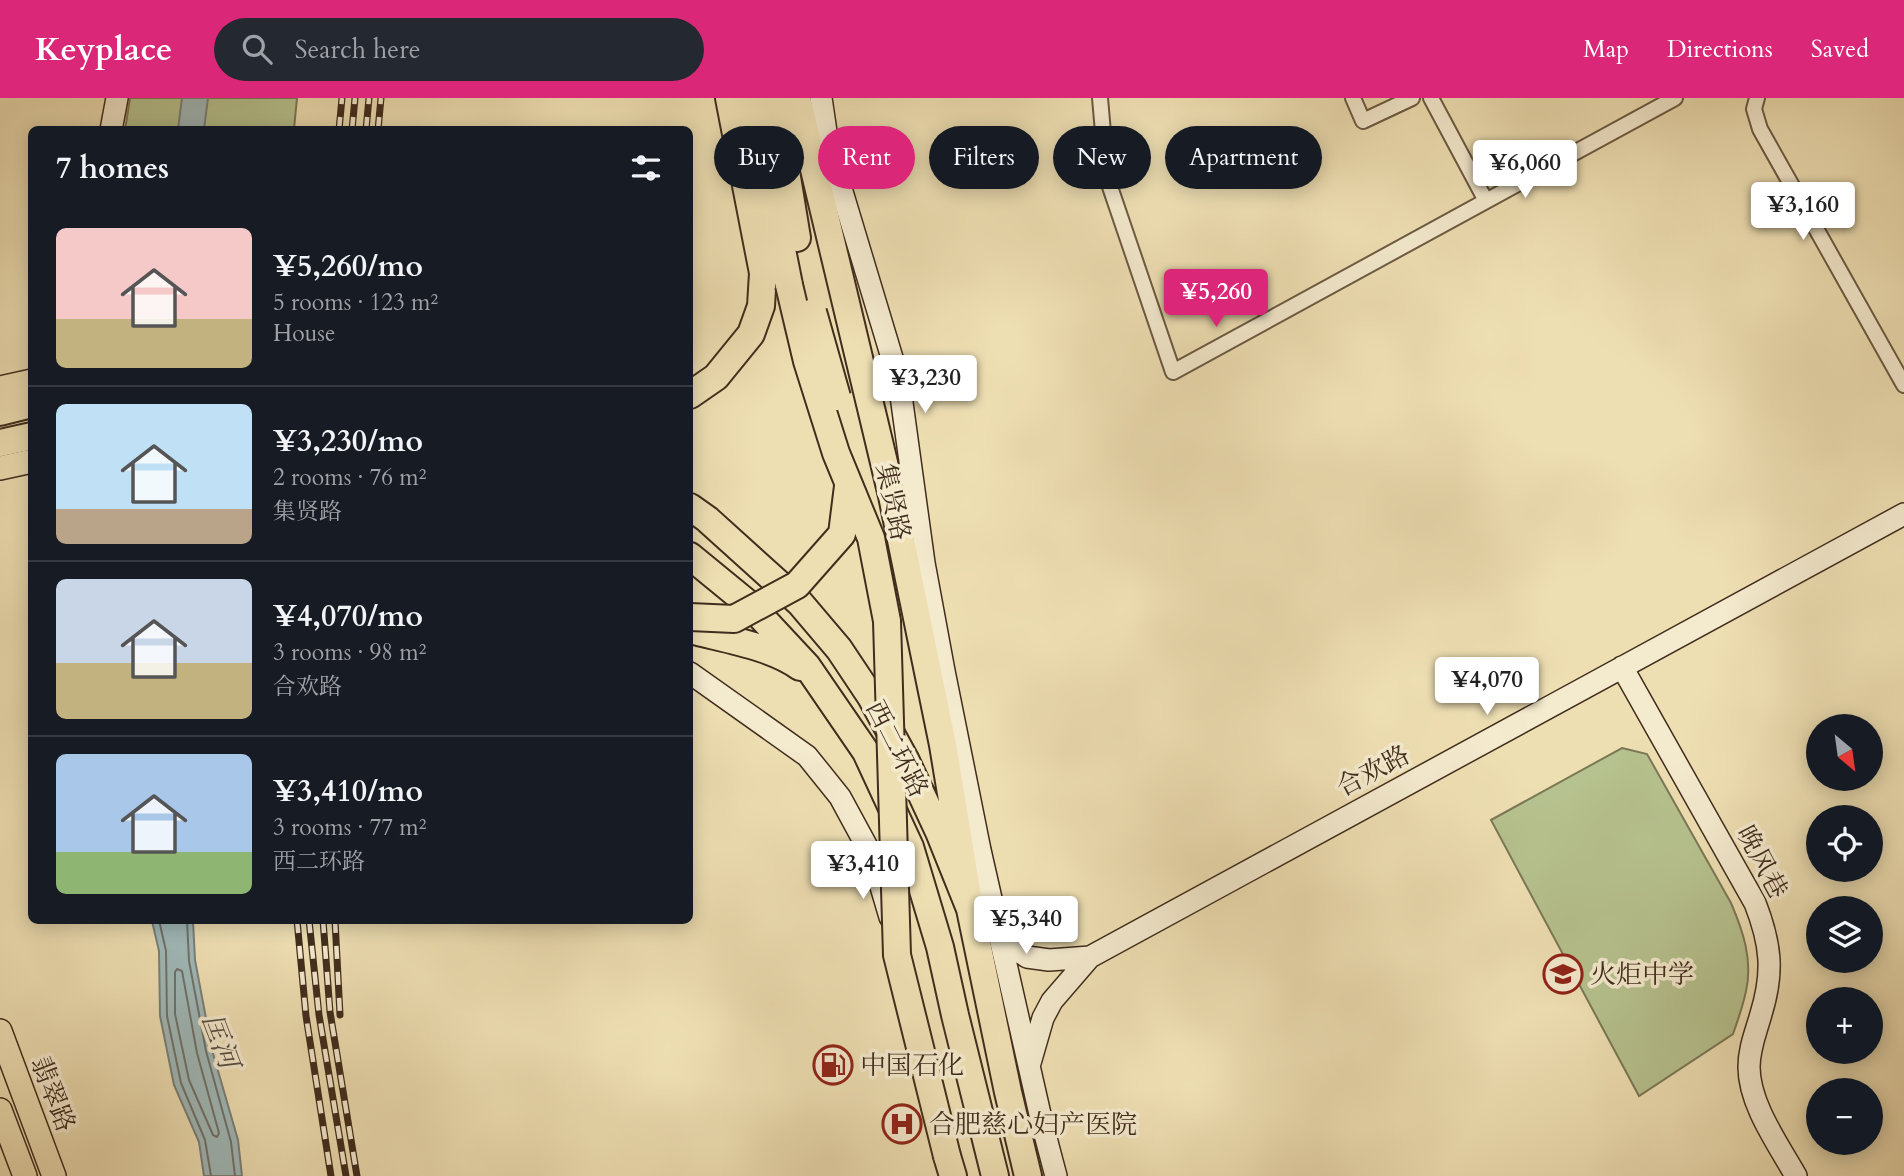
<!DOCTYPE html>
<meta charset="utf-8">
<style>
:root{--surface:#171b24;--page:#242831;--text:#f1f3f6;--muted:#9ea1a6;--line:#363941;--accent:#db2777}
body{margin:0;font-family:Cardo,"Noto Serif SC",serif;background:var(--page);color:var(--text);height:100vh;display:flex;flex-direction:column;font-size:26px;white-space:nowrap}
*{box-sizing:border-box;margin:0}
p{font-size:23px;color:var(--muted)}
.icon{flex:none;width:38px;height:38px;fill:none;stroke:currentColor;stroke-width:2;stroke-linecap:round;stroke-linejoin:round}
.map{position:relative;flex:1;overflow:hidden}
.sheet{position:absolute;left:28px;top:28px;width:665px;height:798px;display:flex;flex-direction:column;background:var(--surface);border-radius:10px;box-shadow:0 4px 18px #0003}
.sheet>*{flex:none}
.top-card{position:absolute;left:714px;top:28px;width:665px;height:63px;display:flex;gap:14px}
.needle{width:46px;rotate:151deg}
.tools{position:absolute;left:1806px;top:616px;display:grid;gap:14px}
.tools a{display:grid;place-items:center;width:77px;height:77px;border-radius:50%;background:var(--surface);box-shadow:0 4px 18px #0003;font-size:35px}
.price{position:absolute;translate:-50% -60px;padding:0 16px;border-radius:7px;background:#fff;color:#222;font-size:23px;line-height:46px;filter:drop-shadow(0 2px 4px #0008)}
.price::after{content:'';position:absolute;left:50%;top:42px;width:21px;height:16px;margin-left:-10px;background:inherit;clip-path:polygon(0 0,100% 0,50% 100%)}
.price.active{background:var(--accent);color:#fff}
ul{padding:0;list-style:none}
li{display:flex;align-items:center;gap:21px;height:175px;padding:0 28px}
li+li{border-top:2px solid var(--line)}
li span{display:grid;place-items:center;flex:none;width:196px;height:140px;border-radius:10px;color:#555}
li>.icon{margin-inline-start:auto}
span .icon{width:84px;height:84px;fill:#fffc;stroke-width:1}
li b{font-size:30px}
h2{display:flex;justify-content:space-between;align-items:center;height:84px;padding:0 28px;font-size:30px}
.pill{padding:0 24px;border-radius:32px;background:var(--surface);box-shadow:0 4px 18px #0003;font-size:24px;line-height:63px}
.pill.active{background:var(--accent);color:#fff}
header{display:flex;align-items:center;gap:42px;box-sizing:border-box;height:98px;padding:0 35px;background:var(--accent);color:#fff}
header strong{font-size:33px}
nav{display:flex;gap:38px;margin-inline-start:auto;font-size:24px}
.search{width:490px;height:63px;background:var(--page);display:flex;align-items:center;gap:18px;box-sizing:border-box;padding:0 24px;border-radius:38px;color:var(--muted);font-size:26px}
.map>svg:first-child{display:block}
.green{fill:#b6c28f;stroke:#7b7856;stroke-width:2}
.water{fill:#a0b9b9;stroke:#7a817b;stroke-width:2}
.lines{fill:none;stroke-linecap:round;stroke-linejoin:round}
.shore{stroke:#70736b;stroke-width:2}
.street-casing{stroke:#6c5a42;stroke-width:18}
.secondary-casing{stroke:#402d1d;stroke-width:24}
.primary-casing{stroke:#402d1d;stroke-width:26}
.highway-casing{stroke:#402d1d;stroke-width:30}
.street{stroke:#f4eace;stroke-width:14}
.secondary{stroke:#f4eace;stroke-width:21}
.primary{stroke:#eedfb3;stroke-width:23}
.highway{stroke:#eedfb3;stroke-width:26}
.rail-casing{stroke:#402d1d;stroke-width:7}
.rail{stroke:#f4eace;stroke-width:4.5;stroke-dasharray:13;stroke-linecap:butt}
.highway-bridge-casing{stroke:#402d1d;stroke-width:30;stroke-linecap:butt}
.highway-bridge{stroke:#eedfb3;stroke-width:26}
.labels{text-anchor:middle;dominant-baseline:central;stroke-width:7;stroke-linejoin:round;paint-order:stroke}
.street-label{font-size:26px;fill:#402d1d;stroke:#f4eace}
.poi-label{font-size:26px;fill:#402d1d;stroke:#f4eace;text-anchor:start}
.water-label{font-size:28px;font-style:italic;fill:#585044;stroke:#f4eace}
</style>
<header>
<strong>Keyplace</strong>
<div class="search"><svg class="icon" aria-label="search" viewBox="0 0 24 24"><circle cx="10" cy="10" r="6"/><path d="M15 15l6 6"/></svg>Search here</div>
<nav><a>Map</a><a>Directions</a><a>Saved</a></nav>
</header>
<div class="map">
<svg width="1904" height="1078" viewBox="0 0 1904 1078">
<rect width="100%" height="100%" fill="#eedfb3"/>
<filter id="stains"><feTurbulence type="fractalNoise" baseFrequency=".00286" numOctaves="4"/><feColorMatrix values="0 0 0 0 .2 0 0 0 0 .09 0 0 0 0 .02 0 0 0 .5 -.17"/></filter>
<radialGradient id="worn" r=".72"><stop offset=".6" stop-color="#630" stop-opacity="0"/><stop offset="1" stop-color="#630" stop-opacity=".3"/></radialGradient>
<path class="green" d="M130,0H297L294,31L125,32Z
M1622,650L1647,656L1731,805C1743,833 1753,862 1746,893C1743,907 1738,922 1733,936L1639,998L1491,722Z"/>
<path class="water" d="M182,0H208L204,31H178Z
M152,823H193L195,862L212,952L238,1042L242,1078H204L199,1044L174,987L160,918L159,853Z"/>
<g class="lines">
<path class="shore" d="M159,822L166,853L167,918L181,985L205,1042L211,1078
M187,822L189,863L206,953L231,1044L235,1078
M177,871L182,873L197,955L219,1035L217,1039L213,1037L189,982L175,916V874Z"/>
<g class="street-casing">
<path id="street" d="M1100,0L1107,80L1173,274L1486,103
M1353,0L1363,23L1412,0
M1431,0L1486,103L1675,0
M1757,0L1754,11L1760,31L1904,287"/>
</g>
<g class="secondary-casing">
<path id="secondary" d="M821,0L828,47L899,283L924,465L944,573L980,752L1042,1025L1056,1078
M111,32L117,0
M1622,569L1755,805C1771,846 1774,874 1761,916C1756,934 1749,950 1749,969C1749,1006 1778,1046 1796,1078
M690,575L807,658L840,699L872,758L890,819
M1000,840L1027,859L1049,862L1090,859
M1030,965L1043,920L1052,903L1090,859L1904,416"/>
</g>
<g class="primary-casing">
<path id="primary" d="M0,290L32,283
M0,370L32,363
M0,933L54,1078
M0,1012L25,1078"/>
</g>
<g class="highway-casing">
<path id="highway" d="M752,0L789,187
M774,0L797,140
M797,0L892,398L943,647L970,811
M690,297L716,279L751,236L761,208L763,175L729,0
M0,314L32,306
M0,345L32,338
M690,409L707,421L800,505L839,551L871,599L906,663L939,734L970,811L1008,994L1028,1078
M690,458L751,508L807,568L866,654L910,749L940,849L955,917L995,1078
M690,532C724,541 771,548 800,569
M947,1058L953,1078"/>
</g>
<use href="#street" class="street"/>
<use href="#secondary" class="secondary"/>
<use href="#primary" class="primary"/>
<use href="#highway" class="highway"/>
<g class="rail-casing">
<path id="rail" d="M339,32L342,0
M352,32L355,0
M366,32L369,0
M378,32L381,0
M297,822L306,918L331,1078
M309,822L319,917L346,1078
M323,822L330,914L357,1078
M335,822L340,917"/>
</g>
<use href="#rail" class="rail"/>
<g class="highway-bridge-casing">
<path id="highway-bridge" d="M789,187L807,263L836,355L871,440L887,523L897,857L947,1058
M813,214L837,299
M690,519L734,521L797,487L842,436L848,388"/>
</g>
<use href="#highway-bridge" class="highway-bridge"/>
</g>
<defs>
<g id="school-ring" transform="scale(2.0125)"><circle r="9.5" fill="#f4eace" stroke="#8f2418" stroke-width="1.5"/><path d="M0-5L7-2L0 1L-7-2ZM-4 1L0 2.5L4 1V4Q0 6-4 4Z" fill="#8f2418"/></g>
<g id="fuel-ring" transform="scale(2.0125)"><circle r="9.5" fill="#f4eace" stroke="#8f2418" stroke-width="1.5"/><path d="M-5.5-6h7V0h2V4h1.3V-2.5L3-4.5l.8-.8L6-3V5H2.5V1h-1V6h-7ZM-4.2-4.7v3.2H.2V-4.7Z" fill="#8f2418"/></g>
<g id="hospital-ring" transform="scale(2.0125)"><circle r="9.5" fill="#f4eace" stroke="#8f2418" stroke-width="1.5"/><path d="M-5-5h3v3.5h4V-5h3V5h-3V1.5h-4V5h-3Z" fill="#8f2418"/></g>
</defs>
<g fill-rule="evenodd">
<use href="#school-ring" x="1563" y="876"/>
<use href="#fuel-ring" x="833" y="967"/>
<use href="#hospital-ring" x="902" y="1026"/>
</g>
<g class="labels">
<g class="street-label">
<text transform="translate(893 404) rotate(78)">集贤路</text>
<text transform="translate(897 651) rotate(63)">西二环路</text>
<text transform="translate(1373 673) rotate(-28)">合欢路</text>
<text transform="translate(1762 764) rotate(62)">晚风巷</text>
<text transform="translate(53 996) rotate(69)">翡翠路</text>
</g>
<g class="poi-label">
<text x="1590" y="876">火炬中学</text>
<text x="860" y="967">中国石化</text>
<text x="929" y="1026">合肥慈心妇产医院</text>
</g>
<g class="water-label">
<text transform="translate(220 943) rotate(69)">匡河</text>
</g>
</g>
<rect width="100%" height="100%" filter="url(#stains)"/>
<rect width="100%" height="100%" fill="url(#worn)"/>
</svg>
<div class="tools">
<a><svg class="needle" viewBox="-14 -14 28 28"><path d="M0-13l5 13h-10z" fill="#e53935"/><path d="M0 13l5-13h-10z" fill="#9ea1a6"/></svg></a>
<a><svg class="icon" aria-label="locate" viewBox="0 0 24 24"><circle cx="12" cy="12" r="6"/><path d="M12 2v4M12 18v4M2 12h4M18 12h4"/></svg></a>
<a><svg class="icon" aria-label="layers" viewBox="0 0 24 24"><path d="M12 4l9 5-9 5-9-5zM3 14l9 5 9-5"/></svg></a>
<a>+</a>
<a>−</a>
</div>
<b class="price" style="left:1525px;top:102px">¥6,060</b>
<b class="price" style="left:1803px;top:144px">¥3,160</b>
<b class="price active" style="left:1216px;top:231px">¥5,260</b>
<b class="price" style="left:925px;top:317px">¥3,230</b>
<b class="price" style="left:1487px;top:619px">¥4,070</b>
<b class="price" style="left:863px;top:803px">¥3,410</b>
<b class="price" style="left:1026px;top:858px">¥5,340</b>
<div class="top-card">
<a class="pill">Buy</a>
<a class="pill active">Rent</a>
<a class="pill">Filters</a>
<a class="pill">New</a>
<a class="pill">Apartment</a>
</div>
<section class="sheet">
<h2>7 homes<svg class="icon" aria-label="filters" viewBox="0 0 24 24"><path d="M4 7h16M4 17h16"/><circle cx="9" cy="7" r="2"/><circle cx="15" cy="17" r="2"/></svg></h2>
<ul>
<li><span style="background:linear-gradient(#f6c9c9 65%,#c2b280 0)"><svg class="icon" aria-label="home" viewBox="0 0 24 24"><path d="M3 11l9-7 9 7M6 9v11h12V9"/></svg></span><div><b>¥5,260/mo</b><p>5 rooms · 123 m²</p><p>House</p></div></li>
<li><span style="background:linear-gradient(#bfe0f5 75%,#b9a48a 0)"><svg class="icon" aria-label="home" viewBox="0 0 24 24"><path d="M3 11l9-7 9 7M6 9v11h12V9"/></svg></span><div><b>¥3,230/mo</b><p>2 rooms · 76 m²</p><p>集贤路</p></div></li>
<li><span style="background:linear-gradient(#c9d6e8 60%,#c2b280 0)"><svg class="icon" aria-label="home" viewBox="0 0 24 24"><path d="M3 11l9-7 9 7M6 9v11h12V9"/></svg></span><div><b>¥4,070/mo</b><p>3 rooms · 98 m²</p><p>合欢路</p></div></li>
<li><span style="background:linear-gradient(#a9c7e8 70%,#8fb573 0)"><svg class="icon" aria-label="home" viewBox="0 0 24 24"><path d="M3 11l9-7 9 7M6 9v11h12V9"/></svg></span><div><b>¥3,410/mo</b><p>3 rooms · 77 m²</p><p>西二环路</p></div></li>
</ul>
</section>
</div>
